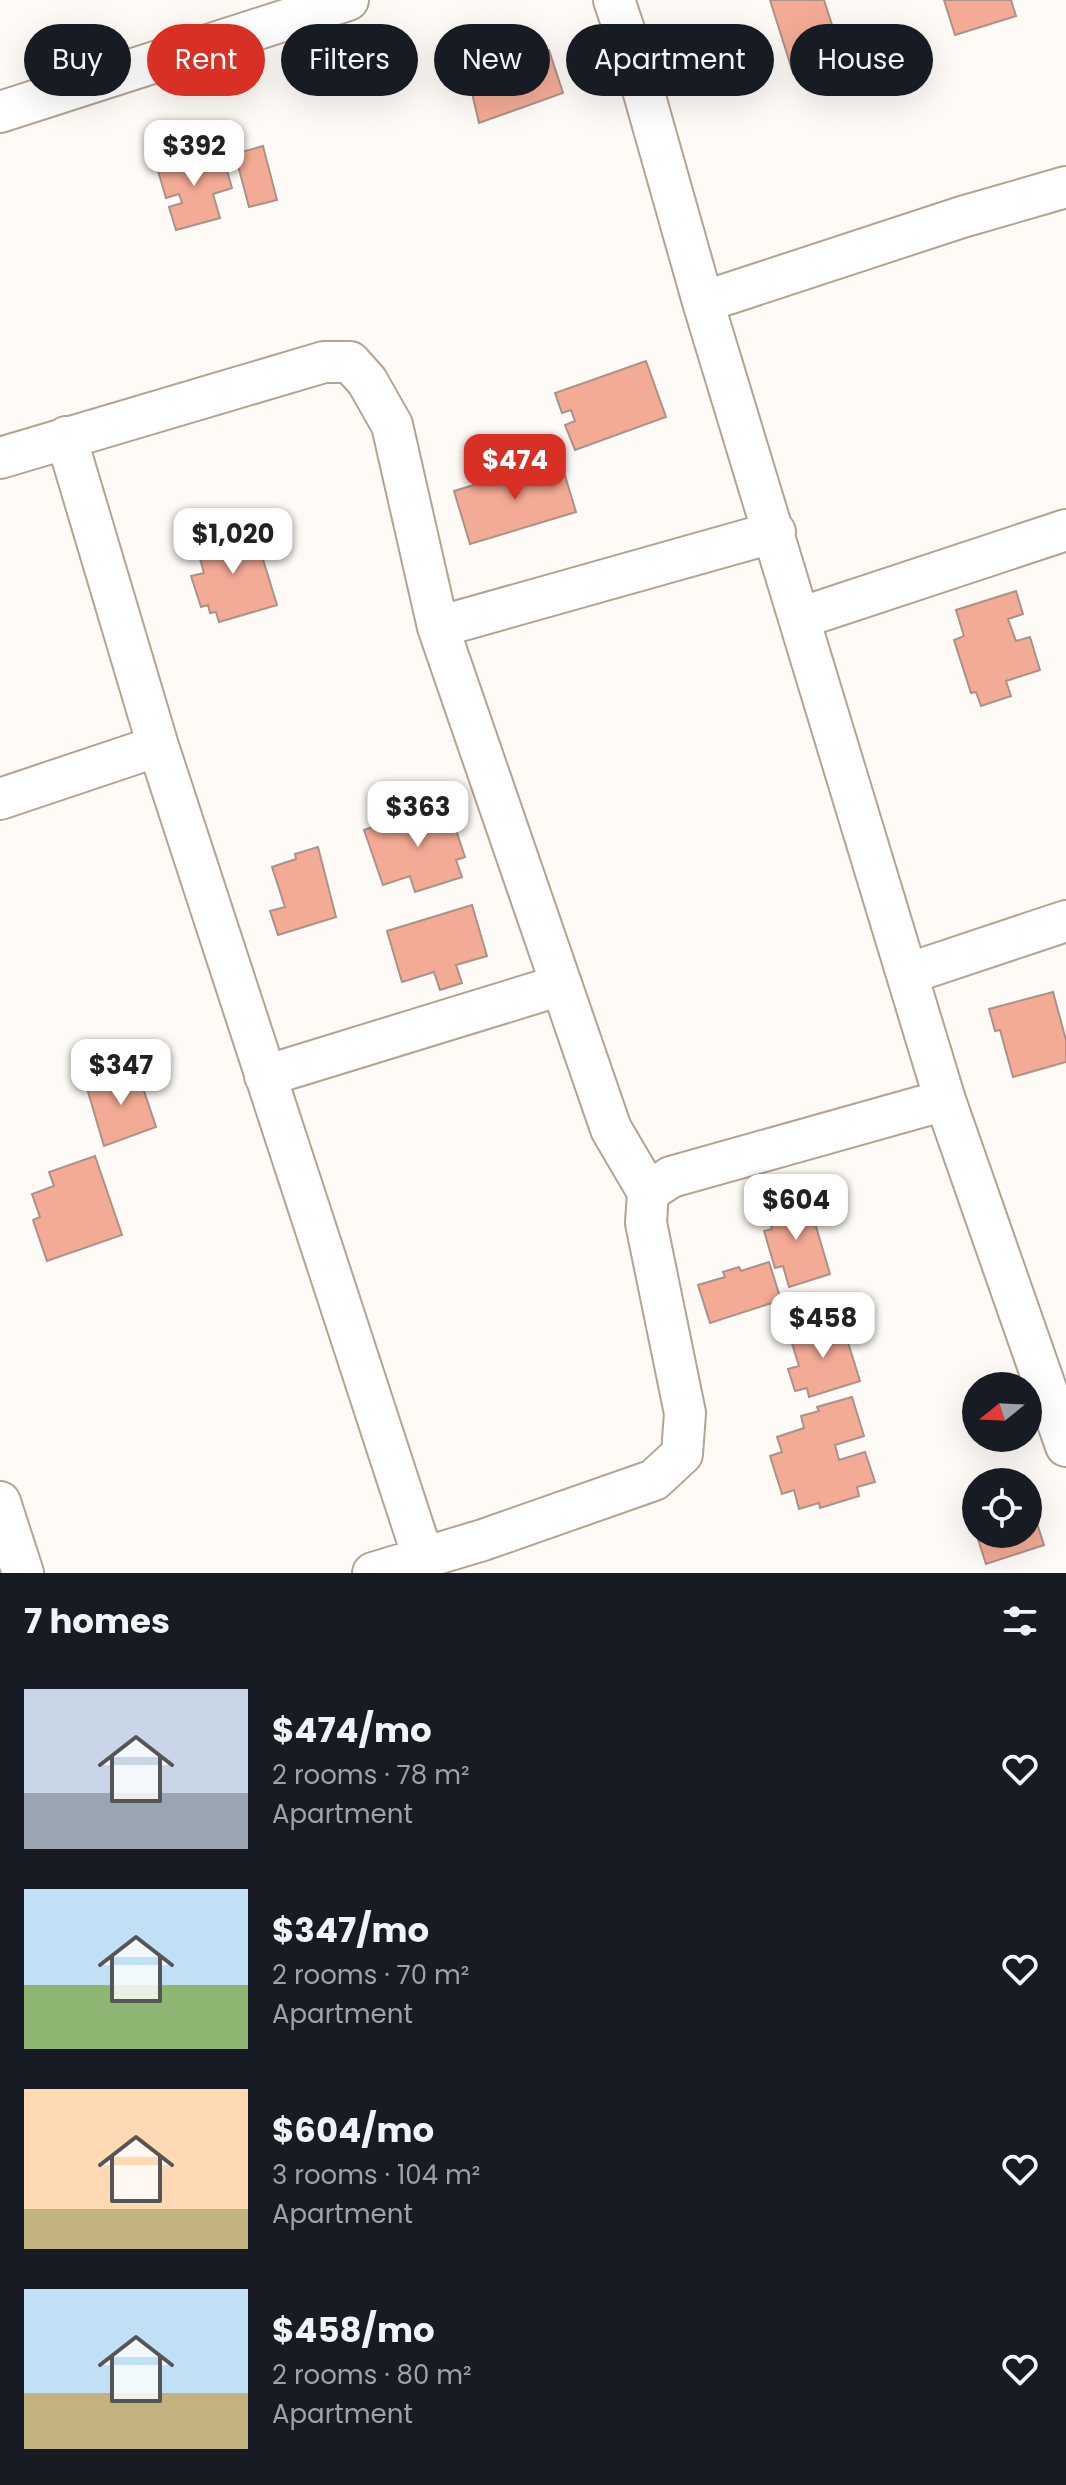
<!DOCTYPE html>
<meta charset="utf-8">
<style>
:root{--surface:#171b24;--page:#242831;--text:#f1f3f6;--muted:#9ea1a6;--accent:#d93025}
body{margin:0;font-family:Poppins,sans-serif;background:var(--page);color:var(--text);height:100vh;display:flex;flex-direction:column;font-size:30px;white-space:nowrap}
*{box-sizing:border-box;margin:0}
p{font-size:26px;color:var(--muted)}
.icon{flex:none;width:44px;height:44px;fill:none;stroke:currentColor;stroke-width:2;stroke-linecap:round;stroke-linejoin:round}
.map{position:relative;height:1573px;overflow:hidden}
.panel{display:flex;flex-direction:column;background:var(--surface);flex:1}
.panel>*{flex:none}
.hud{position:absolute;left:24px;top:24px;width:1018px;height:72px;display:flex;gap:16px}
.needle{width:52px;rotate:252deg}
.tools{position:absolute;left:962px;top:1372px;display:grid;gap:16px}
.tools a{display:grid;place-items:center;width:80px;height:80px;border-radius:50%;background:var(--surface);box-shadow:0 8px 32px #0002;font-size:40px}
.price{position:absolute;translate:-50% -68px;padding:0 18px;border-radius:16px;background:#fff;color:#222;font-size:26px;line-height:52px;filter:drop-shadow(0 2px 4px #0008)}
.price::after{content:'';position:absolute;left:50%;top:48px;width:24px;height:18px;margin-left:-12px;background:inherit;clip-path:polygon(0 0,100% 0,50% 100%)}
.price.current{background:var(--accent);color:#fff}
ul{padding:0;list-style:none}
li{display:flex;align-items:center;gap:24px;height:200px;padding:0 24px}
li span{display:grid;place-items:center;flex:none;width:224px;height:160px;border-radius:0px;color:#555}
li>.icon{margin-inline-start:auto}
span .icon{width:96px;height:96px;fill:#fffc;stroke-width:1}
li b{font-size:34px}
h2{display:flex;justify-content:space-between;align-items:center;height:96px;padding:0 24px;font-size:34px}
.chip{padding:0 28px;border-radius:36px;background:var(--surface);box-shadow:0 8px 32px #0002;font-size:28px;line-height:72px}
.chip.current{background:var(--accent);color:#fff}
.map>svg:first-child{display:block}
.building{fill:#f4ab95;stroke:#aa928a;stroke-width:2}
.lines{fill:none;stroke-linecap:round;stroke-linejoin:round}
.minor-casing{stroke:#b4a391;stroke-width:44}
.minor{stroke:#fff;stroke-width:40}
</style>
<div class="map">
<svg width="1066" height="1573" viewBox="0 0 1066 1573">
<rect width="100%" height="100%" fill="#fefaf6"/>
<path class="building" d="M770,0H824L842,56L793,73Z
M944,0H1011L1016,16L955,35Z
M549,50L563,93L479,123L468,76Z
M263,146L277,200L249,207L235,154Z
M201,151L204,162L223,156L232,188L213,194L220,218L176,230L169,207L182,203L179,194L166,198L156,164Z
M646,361L666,417L575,450L565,425L575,421L571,410L562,413L555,393Z
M560,459L576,512L470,544L454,491Z
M253,527L277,605L219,622L216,612L210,613L208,605L201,607L191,576L204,573L196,544Z
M1016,591L1023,614L1008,619L1016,641L1030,637L1040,670L1006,681L1011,696L981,706L976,692L971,693L954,640L964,636L956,610Z
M447,803L465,857L456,860L462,877L415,892L410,876L383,885L364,830Z
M318,847L336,917L278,935L270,911L285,907L272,867L296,859L295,854Z
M472,905L487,956L456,965L462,983L440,990L434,972L402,982L387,931Z
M1053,992L1066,1040V1062L1013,1077L1000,1030L995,1031L989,1009Z
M137,1070L156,1127L104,1146L86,1085Z
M95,1156L122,1235L47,1261L33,1220L40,1217L32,1194L54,1186L49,1172Z
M807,1196L830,1274L789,1287L783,1266L775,1268L764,1231L772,1229L765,1208Z
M769,1262L781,1300L710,1323L698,1285L725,1277L723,1272L739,1267L741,1271Z
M841,1320L860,1381L809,1397L807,1388L795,1391L788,1369L799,1366L790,1337Z
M852,1397L864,1436L835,1445L839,1460L865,1452L875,1482L857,1487L859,1496L820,1508L819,1503L799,1509L794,1490L782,1494L770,1456L782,1452L777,1437L804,1428L801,1416L819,1411L817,1407Z
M1031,1505L1044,1545L986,1564L973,1524L976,1523V1534H1028Z"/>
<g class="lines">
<g class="minor-casing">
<path id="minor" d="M614,0L636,65L703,302L945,1100L1066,1446
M0,112L348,0
M703,302L962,217L1066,187
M66,437L158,746L423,1557
M0,458L324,362H350L367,381L392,425L438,627L611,1129L648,1192
M800,618L1066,530
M438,627L775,532
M0,799L158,746
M907,974L1066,921
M265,1076L561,985
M0,1502L23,1573
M373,1573L483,1540L654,1480L682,1454L685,1413L646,1223L648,1192L671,1177L945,1100"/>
</g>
<use href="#minor" class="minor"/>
</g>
</svg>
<div class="tools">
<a><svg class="needle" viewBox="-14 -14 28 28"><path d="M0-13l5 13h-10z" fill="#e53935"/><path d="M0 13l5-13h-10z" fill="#9ea1a6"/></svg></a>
<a><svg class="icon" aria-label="locate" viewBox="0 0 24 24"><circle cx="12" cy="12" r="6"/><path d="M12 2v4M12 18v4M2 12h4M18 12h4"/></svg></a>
</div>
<b class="price" style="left:194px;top:188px">$392</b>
<b class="price current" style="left:515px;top:502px">$474</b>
<b class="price" style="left:233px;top:576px">$1,020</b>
<b class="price" style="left:418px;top:849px">$363</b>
<b class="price" style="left:121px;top:1107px">$347</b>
<b class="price" style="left:796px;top:1242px">$604</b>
<b class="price" style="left:823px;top:1360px">$458</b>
<div class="hud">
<a class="chip">Buy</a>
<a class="chip current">Rent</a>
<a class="chip">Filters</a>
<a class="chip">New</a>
<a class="chip">Apartment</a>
<a class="chip">House</a>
</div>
</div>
<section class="panel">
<h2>7 homes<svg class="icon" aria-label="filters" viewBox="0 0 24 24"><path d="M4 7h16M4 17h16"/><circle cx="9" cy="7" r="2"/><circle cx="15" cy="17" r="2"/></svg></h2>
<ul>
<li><span style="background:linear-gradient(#c9d6e8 65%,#9aa5b1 0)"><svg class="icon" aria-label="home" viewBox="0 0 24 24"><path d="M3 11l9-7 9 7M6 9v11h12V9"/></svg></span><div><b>$474/mo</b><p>2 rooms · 78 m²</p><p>Apartment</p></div><svg class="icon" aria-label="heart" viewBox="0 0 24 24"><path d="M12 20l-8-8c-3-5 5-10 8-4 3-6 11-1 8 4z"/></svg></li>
<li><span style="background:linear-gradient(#bfe0f5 60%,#8fb573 0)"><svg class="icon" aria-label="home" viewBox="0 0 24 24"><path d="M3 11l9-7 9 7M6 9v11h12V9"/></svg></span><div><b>$347/mo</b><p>2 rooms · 70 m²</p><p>Apartment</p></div><svg class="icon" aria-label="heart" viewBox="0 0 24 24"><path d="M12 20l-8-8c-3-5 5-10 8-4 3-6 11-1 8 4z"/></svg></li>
<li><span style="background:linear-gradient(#ffd9b3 75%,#c2b280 0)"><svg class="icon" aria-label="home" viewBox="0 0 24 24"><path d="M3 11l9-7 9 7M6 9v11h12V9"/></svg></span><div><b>$604/mo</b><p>3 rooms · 104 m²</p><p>Apartment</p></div><svg class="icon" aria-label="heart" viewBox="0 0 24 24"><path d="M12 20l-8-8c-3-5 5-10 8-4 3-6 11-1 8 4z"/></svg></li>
<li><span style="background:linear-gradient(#bfe0f5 65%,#c2b280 0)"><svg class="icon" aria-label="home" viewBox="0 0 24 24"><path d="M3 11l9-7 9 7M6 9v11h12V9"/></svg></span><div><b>$458/mo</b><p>2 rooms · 80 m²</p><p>Apartment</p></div><svg class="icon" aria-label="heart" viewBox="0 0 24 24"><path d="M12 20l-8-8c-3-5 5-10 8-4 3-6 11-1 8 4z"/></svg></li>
</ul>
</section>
